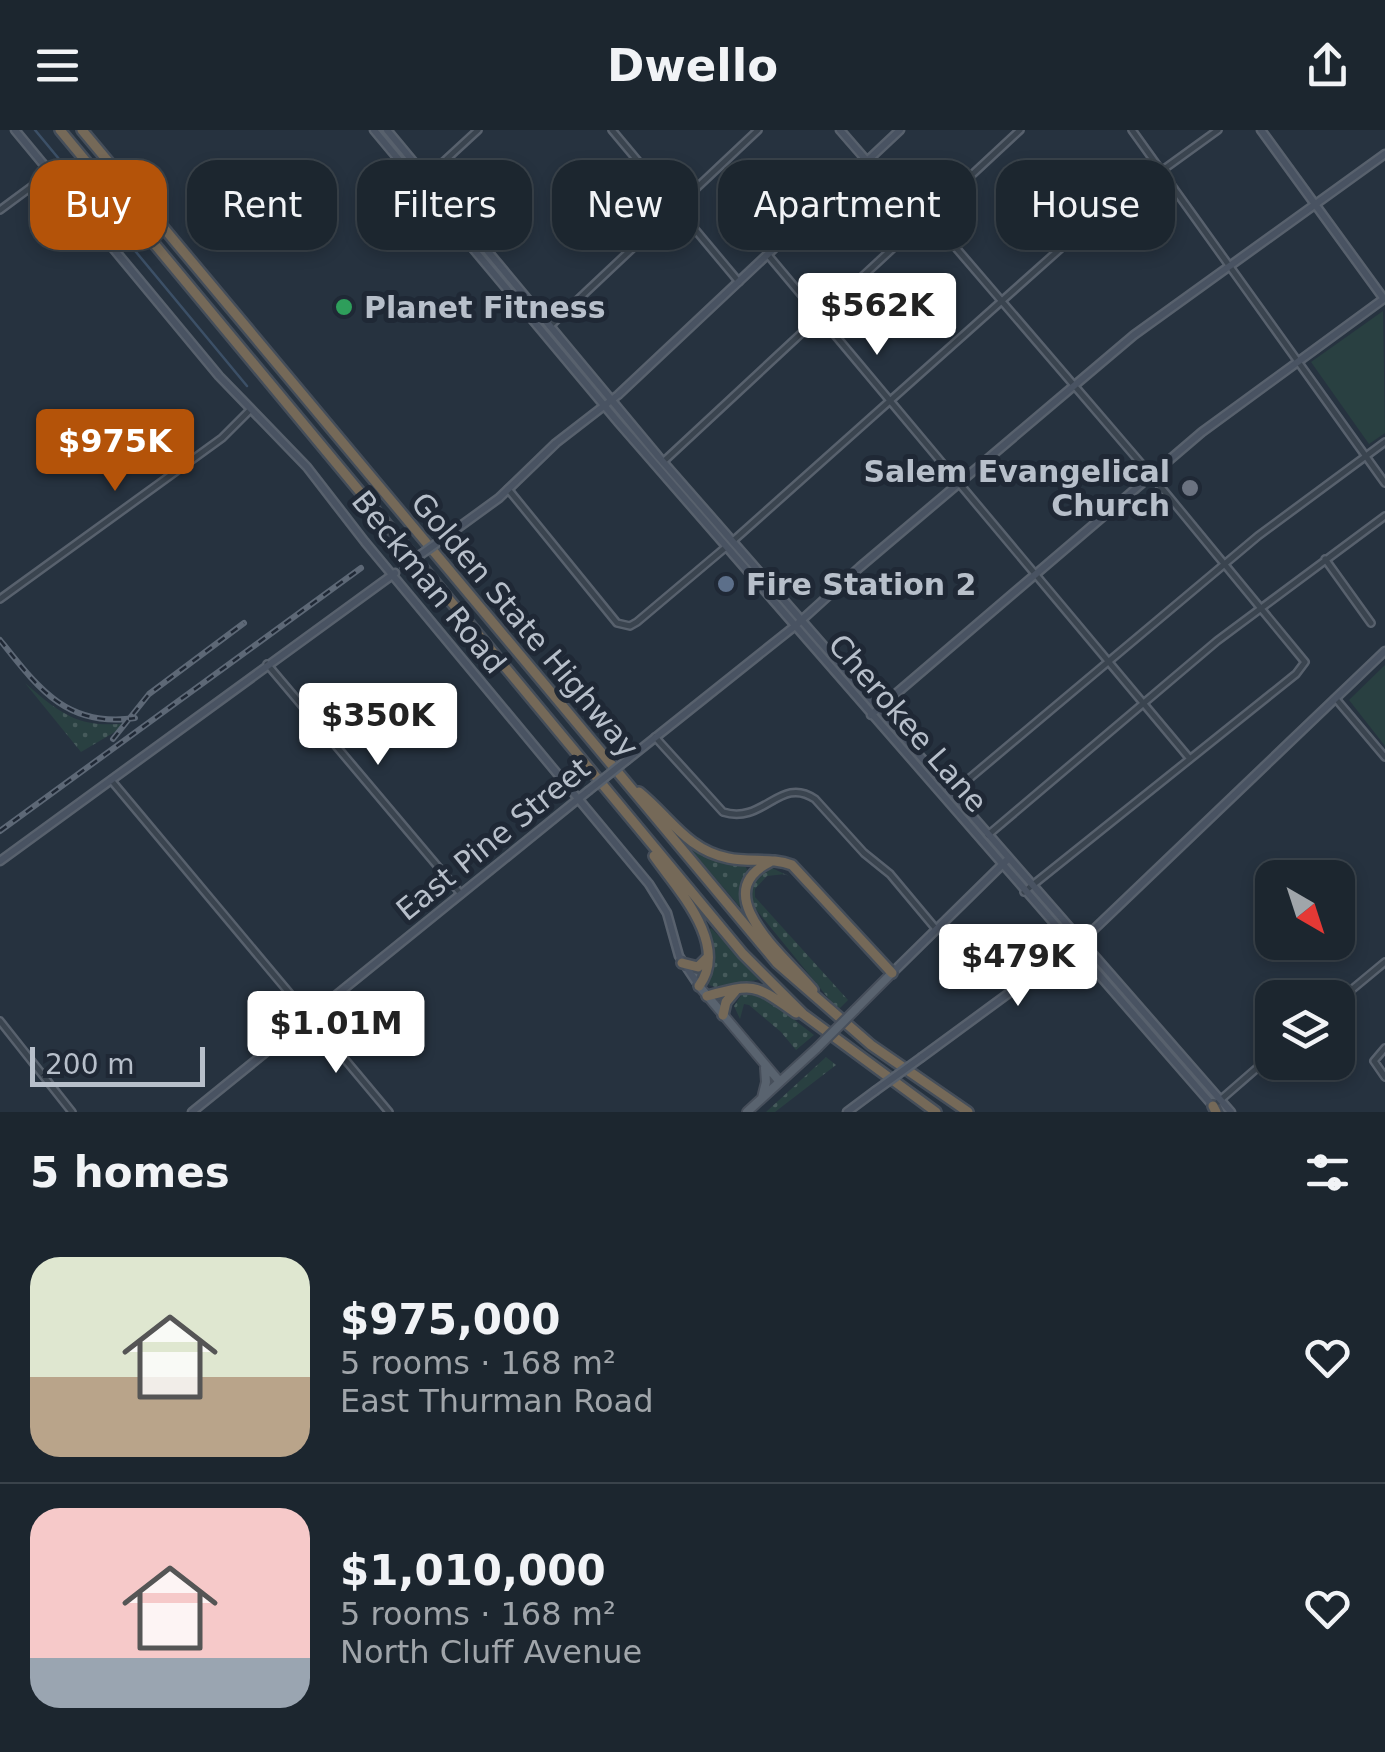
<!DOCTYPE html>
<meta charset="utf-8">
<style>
:root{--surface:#1c262f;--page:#29323b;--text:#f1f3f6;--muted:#a0a5aa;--line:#3a434b;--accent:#b45309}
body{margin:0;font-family:"DejaVu Sans",sans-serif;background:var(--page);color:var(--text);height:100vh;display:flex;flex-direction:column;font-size:38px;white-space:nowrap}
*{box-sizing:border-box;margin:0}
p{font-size:32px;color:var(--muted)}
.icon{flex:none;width:55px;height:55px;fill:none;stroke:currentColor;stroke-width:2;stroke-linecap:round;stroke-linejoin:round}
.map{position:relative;height:982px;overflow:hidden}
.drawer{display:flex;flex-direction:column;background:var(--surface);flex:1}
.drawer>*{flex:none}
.guide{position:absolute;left:30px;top:30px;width:1325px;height:90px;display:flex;gap:20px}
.needle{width:65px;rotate:141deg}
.controls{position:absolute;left:1255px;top:730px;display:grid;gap:20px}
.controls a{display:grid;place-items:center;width:100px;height:100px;border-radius:20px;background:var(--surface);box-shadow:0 5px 15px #0003,0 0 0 2px var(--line);font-size:50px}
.scale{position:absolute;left:30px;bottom:25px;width:175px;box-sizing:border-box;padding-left:10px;border:5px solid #b7bfca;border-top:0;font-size:28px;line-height:35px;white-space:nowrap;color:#b7bfca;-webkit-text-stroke:8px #1f2835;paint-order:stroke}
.price{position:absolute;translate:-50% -85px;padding:0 22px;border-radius:10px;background:#fff;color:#222;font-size:32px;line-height:65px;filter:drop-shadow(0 2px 5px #0008)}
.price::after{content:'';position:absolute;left:50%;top:60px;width:30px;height:22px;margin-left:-15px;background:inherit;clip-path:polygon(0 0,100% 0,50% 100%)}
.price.on{background:var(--accent);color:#fff}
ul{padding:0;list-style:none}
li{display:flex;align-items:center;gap:30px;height:250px;padding:0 30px}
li+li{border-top:2px solid var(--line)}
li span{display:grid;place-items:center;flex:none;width:280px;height:200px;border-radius:30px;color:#555}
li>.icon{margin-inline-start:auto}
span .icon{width:120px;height:120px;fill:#fffc;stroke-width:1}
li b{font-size:42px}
h2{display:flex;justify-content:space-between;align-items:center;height:120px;padding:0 30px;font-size:42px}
.tag{padding:0 35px;border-radius:30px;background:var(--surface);box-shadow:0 5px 15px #0003,0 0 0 2px var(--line);font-size:35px;line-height:90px}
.tag.on{background:var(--accent);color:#fff}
header{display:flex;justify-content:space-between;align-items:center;height:130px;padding:0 30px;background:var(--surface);font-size:45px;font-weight:700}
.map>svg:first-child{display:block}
.grass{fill:url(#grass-dots)}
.park{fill:#294041}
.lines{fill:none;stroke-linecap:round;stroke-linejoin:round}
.stream{stroke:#3c5067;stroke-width:2.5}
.street-casing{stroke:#58616d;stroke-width:10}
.secondary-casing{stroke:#58616d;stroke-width:11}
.primary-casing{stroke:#474f5b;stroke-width:12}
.highway-casing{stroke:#454e5a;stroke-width:14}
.street{stroke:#3a444f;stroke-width:5}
.secondary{stroke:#495362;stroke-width:6}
.primary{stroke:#59636f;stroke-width:8}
.highway{stroke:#756958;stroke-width:9}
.rail-casing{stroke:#5d6876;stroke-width:6}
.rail{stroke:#1f2835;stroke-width:2.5;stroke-dasharray:8;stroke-linecap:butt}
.secondary-bridge-casing{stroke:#58616d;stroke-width:11;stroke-linecap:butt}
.primary-bridge-casing{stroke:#474f5b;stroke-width:12;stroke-linecap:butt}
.secondary-bridge{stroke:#495362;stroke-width:6}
.primary-bridge{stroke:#59636f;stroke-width:8}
.leisure-dot{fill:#2e9e5b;stroke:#1f2835;stroke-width:4}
.worship-dot{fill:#6b7280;stroke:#1f2835;stroke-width:4}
.service-dot{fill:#5c6f8a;stroke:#1f2835;stroke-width:4}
.labels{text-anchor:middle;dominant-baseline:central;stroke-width:10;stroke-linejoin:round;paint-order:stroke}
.poi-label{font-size:30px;font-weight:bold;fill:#b7bfca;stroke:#1f2835;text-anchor:start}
.street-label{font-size:30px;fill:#b7bfca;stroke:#1f2835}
</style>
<header><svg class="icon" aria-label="menu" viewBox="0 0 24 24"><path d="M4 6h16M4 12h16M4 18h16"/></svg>Dwello<svg class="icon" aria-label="share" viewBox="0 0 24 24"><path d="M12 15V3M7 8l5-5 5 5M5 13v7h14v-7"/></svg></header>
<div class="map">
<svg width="1385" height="982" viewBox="0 0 1385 982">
<defs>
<pattern id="grass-dots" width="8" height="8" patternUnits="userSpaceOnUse" patternTransform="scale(2.5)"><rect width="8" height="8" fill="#294041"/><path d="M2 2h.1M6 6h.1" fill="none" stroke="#465a5b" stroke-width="1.8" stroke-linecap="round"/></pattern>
</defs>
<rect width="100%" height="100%" fill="#26323f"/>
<path class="grass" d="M25,553C62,585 79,599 130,593L81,622Z
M694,718L711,728L745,735L748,742C735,760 740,775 753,792L691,720Z
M772,738L795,749L785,744L767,746L755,759V767L848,870L838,880L750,772L752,752Z
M711,798L761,849L718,858L709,855C712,835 714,821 708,801Z
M752,861L765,867L814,905L796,920L781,902L749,875L744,874L740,889L734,876L742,864Z
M826,927L836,935L775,982H766Z"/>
<path class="park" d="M1383,181L1385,303L1369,314L1311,232Z
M1385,535V616L1349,570Z"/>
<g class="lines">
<path class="stream" d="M35,0L247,256"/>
<g class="street-casing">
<path id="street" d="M612,0L739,152
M1132,0L1385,353
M867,31L896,48L1151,345L1305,532L1296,544L1024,762
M426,48L478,0
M0,80L50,43
M768,125L1190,629
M550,196L758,0
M663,332L1020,0
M508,359L617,493L630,496L637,492L726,417
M734,410L1088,94L1218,0
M1325,429L1371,493
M0,469L222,308L250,280
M267,534L461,764
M1336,569L1385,627
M655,607L723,682C764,695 780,645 815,669L864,723L890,744L936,799
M111,650L389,982
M952,663L1258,406L1385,312
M988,705L1217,511L1385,386
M1338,871L1385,832
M0,891L72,982
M1385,918L1374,931L1385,947
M1218,972L1272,925"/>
</g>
<g class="secondary-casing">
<path id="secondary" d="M15,0L219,246L307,337L365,412L649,754L667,783L679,826L699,856
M374,0L618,292L1214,977
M387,0L658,326L1231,982
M840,0L867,31
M1261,0L1384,169
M444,408L499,368L556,313L618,265L900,0
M871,585L1202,302L1385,168
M627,630L795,496L860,437L1134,205L1385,24
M0,731L395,443
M892,843L1009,728
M922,927L1088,805L1385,521
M192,982L588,661
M847,982L875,961"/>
</g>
<g class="primary-casing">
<path id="primary" d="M699,856L780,952
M855,880L892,843
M762,968L766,952L765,938
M747,982L817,918"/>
</g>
<g class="highway-casing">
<path id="highway" d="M60,0L743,824L803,884L936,982
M82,0L777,833L871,915L968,982
M639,662C670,687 687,720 728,728C750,733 772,727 792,735L892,843
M654,726C677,759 730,814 699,856
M770,732C705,764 787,828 813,860
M682,833L698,837L708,827
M707,866C756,853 754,854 796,883
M723,885L726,872L736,860
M1213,976L1216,982"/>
</g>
<use href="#street" class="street"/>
<use href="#secondary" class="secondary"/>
<use href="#primary" class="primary"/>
<use href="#highway" class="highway"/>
<g class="rail-casing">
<path id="rail" d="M0,510C38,558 67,598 135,588
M113,609L149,564L244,493
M0,701L361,438"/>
</g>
<use href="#rail" class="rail"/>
<g class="secondary-bridge-casing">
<path id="secondary-bridge" d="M402,438L444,408
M588,661L627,630
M875,961L922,927"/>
</g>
<g class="primary-bridge-casing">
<path id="primary-bridge" d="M817,918L855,880"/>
</g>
<use href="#secondary-bridge" class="secondary-bridge"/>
<use href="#primary-bridge" class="primary-bridge"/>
</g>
<circle class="leisure-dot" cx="344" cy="177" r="10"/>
<circle class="worship-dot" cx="1190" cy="358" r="10"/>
<circle class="service-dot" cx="726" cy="454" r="10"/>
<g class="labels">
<g class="poi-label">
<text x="364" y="177">Planet Fitness</text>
<text x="1170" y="341" text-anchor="end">Salem Evangelical<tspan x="1170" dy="34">Church</tspan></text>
<text x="746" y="454">Fire Station 2</text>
</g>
<g class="street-label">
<text transform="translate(429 452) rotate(51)">Beckman Road</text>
<text transform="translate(525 495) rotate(50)">Golden State Highway</text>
<text transform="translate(908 593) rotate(49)">Cherokee Lane</text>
<text transform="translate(493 709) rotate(-39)">East Pine Street</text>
</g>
</g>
</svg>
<div class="controls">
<a><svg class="needle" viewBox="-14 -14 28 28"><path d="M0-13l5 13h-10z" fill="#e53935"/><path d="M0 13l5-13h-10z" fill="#a0a5aa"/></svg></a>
<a><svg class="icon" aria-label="layers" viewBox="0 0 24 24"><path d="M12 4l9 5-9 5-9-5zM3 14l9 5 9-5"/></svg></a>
</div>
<div class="scale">200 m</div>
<b class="price" style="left:877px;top:228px">$562K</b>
<b class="price on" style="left:115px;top:364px">$975K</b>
<b class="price" style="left:378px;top:638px">$350K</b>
<b class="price" style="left:1018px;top:879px">$479K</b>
<b class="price" style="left:336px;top:946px">$1.01M</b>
<div class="guide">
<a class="tag on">Buy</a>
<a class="tag">Rent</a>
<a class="tag">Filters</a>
<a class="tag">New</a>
<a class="tag">Apartment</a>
<a class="tag">House</a>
</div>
</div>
<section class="drawer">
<h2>5 homes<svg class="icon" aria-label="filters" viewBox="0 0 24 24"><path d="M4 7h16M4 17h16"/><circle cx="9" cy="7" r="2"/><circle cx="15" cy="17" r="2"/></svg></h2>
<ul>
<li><span style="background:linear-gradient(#dfe7d0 60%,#b9a48a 0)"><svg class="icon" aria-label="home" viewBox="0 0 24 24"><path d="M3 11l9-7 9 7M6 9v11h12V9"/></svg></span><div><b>$975,000</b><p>5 rooms · 168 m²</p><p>East Thurman Road</p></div><svg class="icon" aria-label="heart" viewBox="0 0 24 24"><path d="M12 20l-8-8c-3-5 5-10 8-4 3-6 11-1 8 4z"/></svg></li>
<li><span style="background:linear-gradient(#f6c9c9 75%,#9aa5b1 0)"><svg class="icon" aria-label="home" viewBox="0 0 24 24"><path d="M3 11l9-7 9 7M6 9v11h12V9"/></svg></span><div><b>$1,010,000</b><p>5 rooms · 168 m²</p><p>North Cluff Avenue</p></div><svg class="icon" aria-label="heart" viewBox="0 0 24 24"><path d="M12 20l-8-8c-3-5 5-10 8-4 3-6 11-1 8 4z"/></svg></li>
</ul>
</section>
